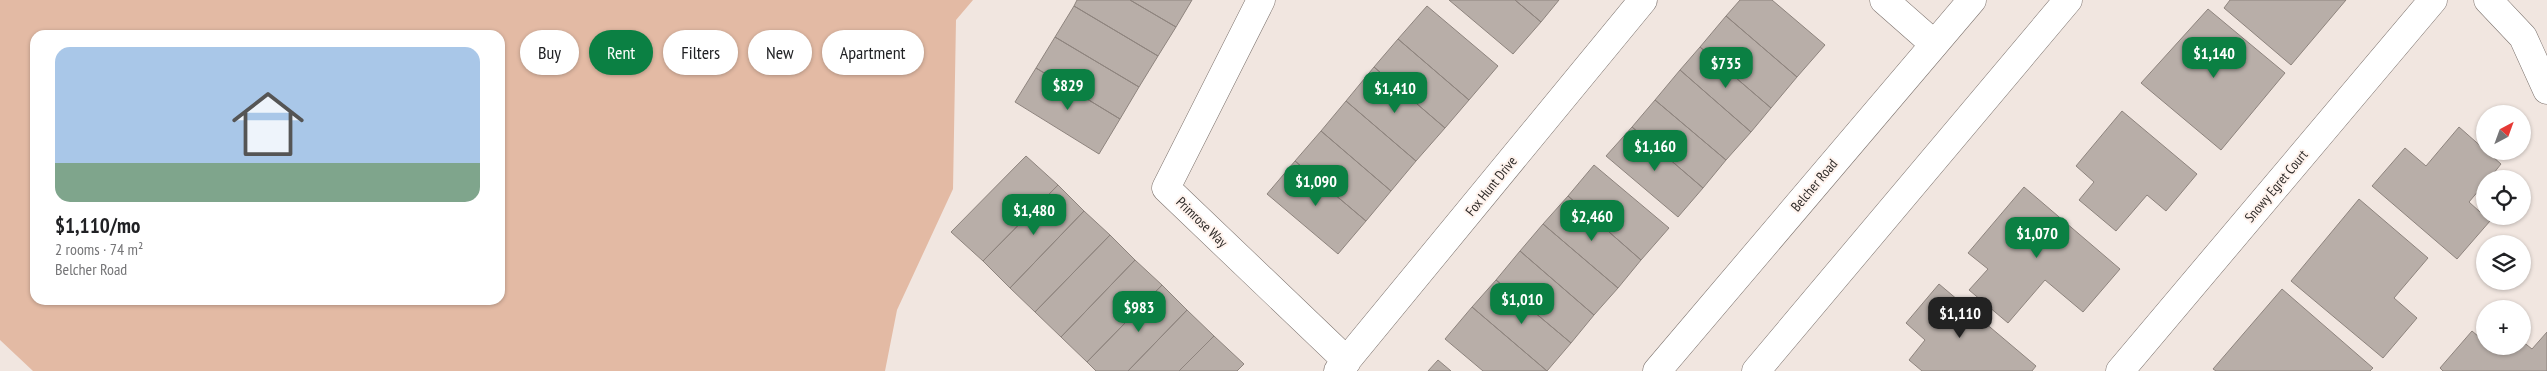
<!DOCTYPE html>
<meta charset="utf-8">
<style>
:root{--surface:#fff;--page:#f6f6f6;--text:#202124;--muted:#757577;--accent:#0b8043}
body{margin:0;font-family:"PT Sans Narrow",sans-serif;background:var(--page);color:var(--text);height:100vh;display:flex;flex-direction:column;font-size:19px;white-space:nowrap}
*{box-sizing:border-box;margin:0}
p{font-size:16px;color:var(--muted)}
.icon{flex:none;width:28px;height:28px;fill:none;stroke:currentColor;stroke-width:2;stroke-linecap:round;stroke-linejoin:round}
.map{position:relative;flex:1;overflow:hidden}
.drawer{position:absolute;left:30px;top:30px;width:475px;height:275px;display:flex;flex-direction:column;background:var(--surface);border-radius:15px;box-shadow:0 1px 4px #0004}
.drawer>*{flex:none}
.guide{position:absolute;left:520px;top:30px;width:475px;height:45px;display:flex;gap:10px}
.needle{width:32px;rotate:41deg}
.controls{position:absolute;left:2476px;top:105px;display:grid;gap:10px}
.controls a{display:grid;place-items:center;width:55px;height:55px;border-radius:50%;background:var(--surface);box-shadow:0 1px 4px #0004;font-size:25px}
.price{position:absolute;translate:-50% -42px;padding:0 11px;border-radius:10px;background:var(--accent);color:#fff;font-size:16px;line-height:32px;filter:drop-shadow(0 1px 2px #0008)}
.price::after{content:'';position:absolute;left:50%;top:30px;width:15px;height:11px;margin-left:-8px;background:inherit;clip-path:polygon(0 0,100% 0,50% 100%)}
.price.current{background:#222;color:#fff}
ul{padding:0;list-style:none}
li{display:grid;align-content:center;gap:10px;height:265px;padding:0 25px}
li span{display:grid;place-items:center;height:155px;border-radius:15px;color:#555}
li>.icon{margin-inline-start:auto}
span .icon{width:90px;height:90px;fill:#fffc;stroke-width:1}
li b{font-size:21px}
.chip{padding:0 18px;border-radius:22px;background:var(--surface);box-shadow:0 1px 4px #0004;font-size:18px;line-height:45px}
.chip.current{background:var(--accent);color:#fff}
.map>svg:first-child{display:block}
.green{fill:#e3baa4;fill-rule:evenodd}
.building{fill:#b8aea8;stroke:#8e847e}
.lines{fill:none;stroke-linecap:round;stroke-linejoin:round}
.minor-casing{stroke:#7c726d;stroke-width:29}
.secondary-casing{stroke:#7c726d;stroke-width:29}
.minor{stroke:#fff;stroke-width:28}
.secondary{stroke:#fff;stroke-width:28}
.labels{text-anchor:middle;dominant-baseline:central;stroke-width:4;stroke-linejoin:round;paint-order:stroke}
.street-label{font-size:14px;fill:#2e2a28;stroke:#fff3ed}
</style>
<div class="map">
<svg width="2547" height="371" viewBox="0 0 2547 371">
<rect width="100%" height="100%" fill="#f1e6e0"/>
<path class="green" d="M0,0H973L956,20L953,189L897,310L885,371H33L0,340ZM35,35H500V300H35Z"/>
<path class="building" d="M1077,0H1130L1176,27L1158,56L1074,6Z
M1130,0H1192L1176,27Z
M1449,0H1515L1541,22L1513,54Z
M1515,0H1559L1541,22Z
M1740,0H1772L1825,45L1797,77L1726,16Z
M2230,0H2346L2291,65L2224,8Z
M1074,6L1158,56L1139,87L1055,37Z
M1427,6L1498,66L1469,100L1398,39Z
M2208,9L2285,73L2221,150L2141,83Z
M1726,16L1797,77L1771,108L1700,47Z
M1055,37L1139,87L1120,119L1036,68Z
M1398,39L1469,100L1445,128L1374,67Z
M1700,47L1771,108L1751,132L1680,70Z
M1374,67L1445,128L1416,161L1346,101Z
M1036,68L1120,119L1099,154L1015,102Z
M1680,70L1751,132L1726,160L1655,100Z
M1655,100L1726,160L1703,188L1632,127Z
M1346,101L1416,161L1391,191L1321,131Z
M2122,111L2197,174L2166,211L2147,195L2116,231L2079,200L2094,182L2076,166Z
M1632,127L1703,188L1678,217L1606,156Z
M2459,127L2501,164L2489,179H2485V183L2469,202L2490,221L2457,259L2372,186L2405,148L2426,166Z
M1321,131L1391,191L1366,221L1295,161Z
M1026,156L1058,185L983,261L951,232Z
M1295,161L1366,221L1338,254L1267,194Z
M1594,165L1669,228L1641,260L1568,196Z
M1058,185L1084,211L1010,288L983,261Z
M2024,187L2120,269L2083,312L2045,280L2008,323L1969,290L1988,269L1968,253Z
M1568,196L1641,260L1618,288L1543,224Z
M2359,199L2428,258L2394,298L2417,318L2383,358L2291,281Z
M1084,211L1110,235L1035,312L1010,288Z
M1543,224L1618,288L1594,315L1520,251Z
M1110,235L1135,260L1061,337L1035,312Z
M1520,251L1594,315L1571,343L1496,280Z
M1135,260L1162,285L1087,362L1061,337Z
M1496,280L1571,343L1547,371L1472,307Z
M1939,284L2036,366L2032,371H1922L1909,360L1925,340L1906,323Z
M1162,285L1187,310L1128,371H1096L1087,362Z
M2282,289L2373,368L2370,371H2216L2213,369Z
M1472,307L1547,371H1483L1445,339Z
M1187,310L1214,336L1179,371H1128Z
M2472,331L2485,342V346L2494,349L2496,346H2522V341L2532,349L2547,332V371H2443L2440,368Z
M1214,336L1244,364L1237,371H1179Z
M1438,360L1451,371H1428Z"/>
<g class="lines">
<g class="minor-casing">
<path id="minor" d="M1261,0L1166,188L1347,361
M1884,0L1934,44
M2488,0L2523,37L2547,90
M1338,371L1643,0
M2120,371L2433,0"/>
</g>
<g class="secondary-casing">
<path id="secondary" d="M1657,371L1972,0
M1756,371L2068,0"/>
</g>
<use href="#minor" class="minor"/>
<use href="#secondary" class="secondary"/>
</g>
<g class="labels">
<g class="street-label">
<text transform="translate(1814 185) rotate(-50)">Belcher Road</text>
<text transform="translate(1491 186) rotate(-51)">Fox Hunt Drive</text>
<text transform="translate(2276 186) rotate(-50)">Snowy Egret Court</text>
<text transform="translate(1202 222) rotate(44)">Primrose Way</text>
</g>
</g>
</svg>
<div class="controls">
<a><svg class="needle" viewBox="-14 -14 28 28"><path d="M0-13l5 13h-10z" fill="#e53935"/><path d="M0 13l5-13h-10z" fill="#757577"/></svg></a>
<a><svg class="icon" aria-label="locate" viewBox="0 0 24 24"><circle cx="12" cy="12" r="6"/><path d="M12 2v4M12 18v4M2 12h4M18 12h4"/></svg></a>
<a><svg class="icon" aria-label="layers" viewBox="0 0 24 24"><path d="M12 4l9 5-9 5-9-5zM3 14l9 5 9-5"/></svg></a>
<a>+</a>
</div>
<b class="price" style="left:2214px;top:79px">$1,140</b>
<b class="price" style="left:1726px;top:89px">$735</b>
<b class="price" style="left:1068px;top:111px">$829</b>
<b class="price" style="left:1395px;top:114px">$1,410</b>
<b class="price" style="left:1655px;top:172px">$1,160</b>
<b class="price" style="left:1316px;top:207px">$1,090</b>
<b class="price" style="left:1034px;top:236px">$1,480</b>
<b class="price" style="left:1592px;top:242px">$2,460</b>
<b class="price" style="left:2037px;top:259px">$1,070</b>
<b class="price" style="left:1522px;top:325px">$1,010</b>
<b class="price" style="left:1139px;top:333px">$983</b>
<b class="price current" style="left:1960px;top:339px">$1,110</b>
<div class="guide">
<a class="chip">Buy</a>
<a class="chip current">Rent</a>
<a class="chip">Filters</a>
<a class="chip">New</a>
<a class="chip">Apartment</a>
</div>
<section class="drawer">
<ul>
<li><span style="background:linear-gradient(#a9c7e8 75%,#7fa58c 0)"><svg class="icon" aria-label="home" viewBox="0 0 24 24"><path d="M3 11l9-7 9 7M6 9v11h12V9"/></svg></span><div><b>$1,110/mo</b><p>2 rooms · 74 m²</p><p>Belcher Road</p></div></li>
</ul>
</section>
</div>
